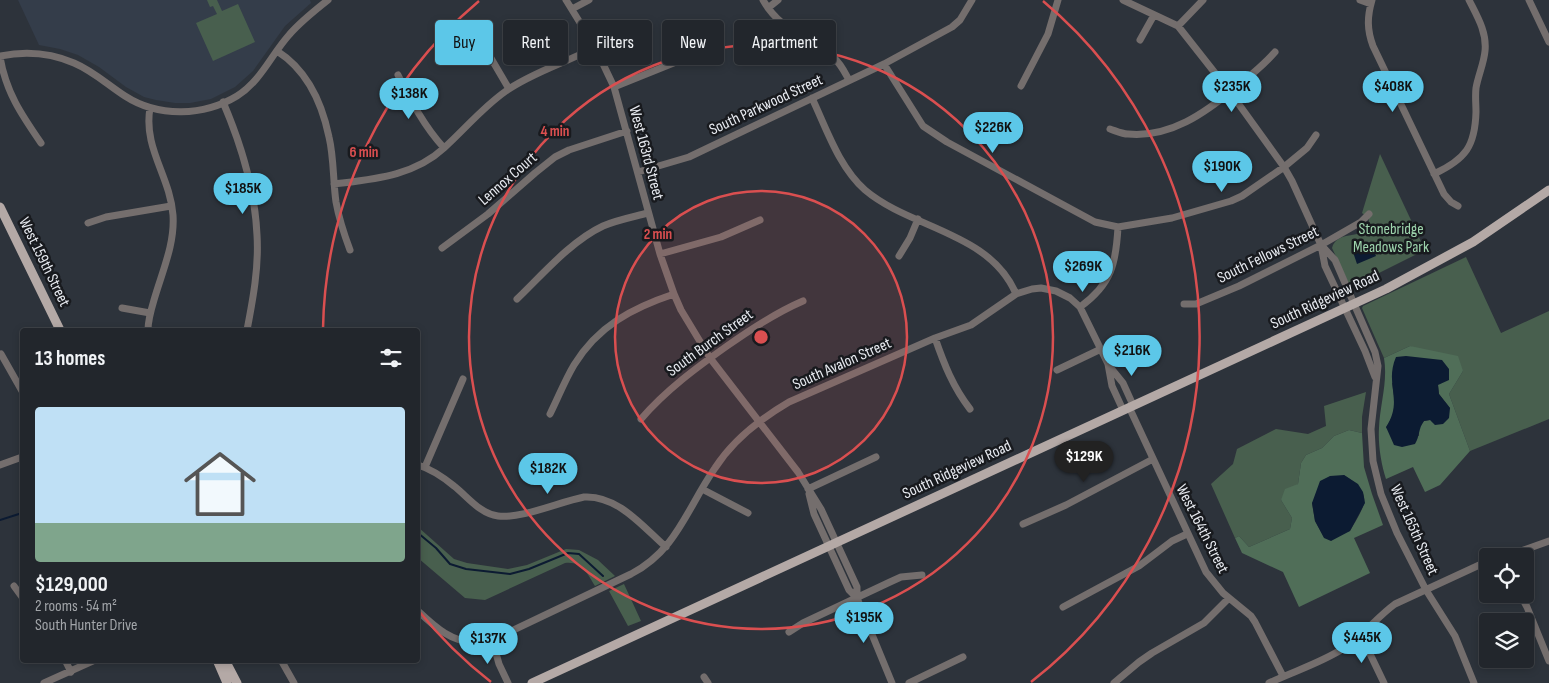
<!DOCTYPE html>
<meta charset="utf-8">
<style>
:root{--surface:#22262c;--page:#2e3238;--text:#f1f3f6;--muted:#a2a5a9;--line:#3f4348;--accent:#5cc7e8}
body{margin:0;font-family:"Sofia Sans Condensed",sans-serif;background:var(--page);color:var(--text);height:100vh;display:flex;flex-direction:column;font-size:19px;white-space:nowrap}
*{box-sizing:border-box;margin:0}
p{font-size:16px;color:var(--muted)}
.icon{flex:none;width:28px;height:28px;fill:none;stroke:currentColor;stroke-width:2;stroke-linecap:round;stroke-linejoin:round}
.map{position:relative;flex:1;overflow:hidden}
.drawer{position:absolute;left:20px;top:328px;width:400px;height:335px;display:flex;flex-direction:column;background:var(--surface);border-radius:5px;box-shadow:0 2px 8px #0003,0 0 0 1px var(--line)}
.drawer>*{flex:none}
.guide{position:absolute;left:435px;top:20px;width:475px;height:45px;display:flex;gap:10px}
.fabs{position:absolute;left:1479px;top:548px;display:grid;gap:10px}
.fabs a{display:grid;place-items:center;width:55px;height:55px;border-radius:5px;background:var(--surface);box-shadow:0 2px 8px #0003,0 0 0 1px var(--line);font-size:25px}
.price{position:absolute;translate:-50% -42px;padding:0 11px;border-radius:18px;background:var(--accent);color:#111;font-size:16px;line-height:32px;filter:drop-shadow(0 1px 2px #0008)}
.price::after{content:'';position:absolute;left:50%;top:30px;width:15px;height:11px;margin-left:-8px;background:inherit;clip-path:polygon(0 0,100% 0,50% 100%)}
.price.on{background:#222;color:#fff}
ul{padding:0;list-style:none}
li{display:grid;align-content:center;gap:10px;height:265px;padding:0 15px}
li+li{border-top:1px solid var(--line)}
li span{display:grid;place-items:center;height:155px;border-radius:5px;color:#555}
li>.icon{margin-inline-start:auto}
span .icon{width:90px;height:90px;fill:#fffc;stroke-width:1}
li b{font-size:21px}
h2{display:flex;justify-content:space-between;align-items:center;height:60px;padding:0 15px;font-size:21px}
.tag{padding:0 18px;border-radius:5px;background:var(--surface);box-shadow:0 2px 8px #0003,0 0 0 1px var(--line);font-size:18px;line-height:45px}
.tag.on{background:var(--accent);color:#111}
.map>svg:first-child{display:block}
.built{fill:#343d4a}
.green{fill:#485f4e}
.forest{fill:#506e58;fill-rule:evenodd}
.water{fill:#0c1b32}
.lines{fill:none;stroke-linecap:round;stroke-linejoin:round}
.stream{stroke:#0c1b32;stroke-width:2}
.minor{stroke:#746e6d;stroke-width:7}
.major{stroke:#b4a9a6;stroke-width:9}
.ring{fill:none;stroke:#da4f50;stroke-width:2.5}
.labels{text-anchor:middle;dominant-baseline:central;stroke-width:5;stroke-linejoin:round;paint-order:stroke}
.street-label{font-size:16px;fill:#e8ebf1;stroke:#181a1e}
.park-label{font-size:16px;fill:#9ed5ad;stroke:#181a1e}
.centre{fill:#da4f50;stroke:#181a1e;stroke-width:2.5}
.ring-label{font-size:15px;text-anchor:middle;font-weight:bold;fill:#da4f50;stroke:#181a1e;stroke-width:5;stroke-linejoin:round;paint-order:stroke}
</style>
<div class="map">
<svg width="1549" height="683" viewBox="0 0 1549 683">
<rect width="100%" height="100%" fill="#2d333b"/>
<path class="built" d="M18,0H310L311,3L285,26L253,71L235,87L211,99L190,103H175L156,100L144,97L126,87L99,67L78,55L60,49L39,45Z"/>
<path class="green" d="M207,0H217L222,11L238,4L255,42L213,61L196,23L217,14L213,6L210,7Z
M1380,154L1425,250L1353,286H1350L1332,248C1337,231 1357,238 1368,230L1369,219L1362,213Z
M1466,257L1501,333L1549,311V419L1470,451L1449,394L1463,371L1410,346L1384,358L1362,308L1363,306Z
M1366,392L1362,417V433L1349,430L1334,436L1322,448L1306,455L1301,463L1298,484L1281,500L1292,518L1290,529L1249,547L1239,536L1235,538L1211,484L1233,464L1237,449L1276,429L1308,434L1326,426L1324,406Z
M418,527L454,559L467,563L508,569L527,565L566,549L579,550L598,560L615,576L595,586C587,573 582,561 565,563L485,600L465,598L418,558Z
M624,584L641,621L628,626L609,591Z"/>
<path class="forest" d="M1410,346L1458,356L1463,371L1449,394L1470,451L1440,485L1425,492L1413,467L1386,479C1381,463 1378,445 1379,428C1380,404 1388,382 1384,358ZM1392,383L1438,385L1439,394L1450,408L1430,420L1424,421L1419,428V436L1386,428C1397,411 1395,402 1392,383Z
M1349,430L1362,433L1364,467L1372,494L1383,525L1354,538L1370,573L1299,607L1283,572L1242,553L1235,538L1239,536L1249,547L1290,529L1292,518L1281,500L1285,489L1298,484L1301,463L1306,455L1322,448L1334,436ZM1344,475C1374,495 1366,503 1350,531L1324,537L1315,521L1312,503Z"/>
<path class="water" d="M1371,244L1376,256L1357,264L1352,249C1358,246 1364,248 1371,244Z
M1406,356L1442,360L1449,369V380L1438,385L1439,394L1450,408L1449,418L1443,424L1435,425L1430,420L1424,421C1418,429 1420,436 1415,444L1402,447L1394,445L1386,427C1404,400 1384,385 1396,357Z
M1344,475L1358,484L1363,492L1365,503L1350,531L1331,541L1324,538L1315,521L1312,503L1320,481L1330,476Z"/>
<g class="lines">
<path class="stream" d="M0,520L22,513
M418,533L436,548L450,564L466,569L510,574L529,569L568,553L579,554L603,576"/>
<path class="minor" d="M566,0L595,47L614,87L660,254L674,294L681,310L710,358L798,472L821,509L857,587V598L892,683
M763,0C783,35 810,33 834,58C841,64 845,73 849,80
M1123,0L1178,26L1230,92L1284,167L1292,181L1321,245L1325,266L1365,351L1375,377
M1360,0L1371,4
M1372,0C1367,17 1367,30 1373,46L1444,194L1451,202L1458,206
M1529,0L1549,42
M768,8L778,0
M572,9L589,0
M1178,26L1203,0
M478,36L509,89
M1140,40L1154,15
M277,51C307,70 322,103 329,137C334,158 333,181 336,202C339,219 344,234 350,250
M0,56C25,51 51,53 74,63C93,71 108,85 125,96C159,118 204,116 237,96C261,81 271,55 289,35C300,22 314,11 328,0
M0,57C6,92 21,114 41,143
M884,64L923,126L947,142L1095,222L1118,227L1172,218L1231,201L1242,196L1284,167L1307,148L1316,135
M398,75C411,101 424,126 444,148
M1021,86L1048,34L1058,0
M614,87L681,60
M812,98C827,130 839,167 865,190C911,229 990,232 1016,294
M223,102C241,144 255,189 257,235C259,267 253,299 247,330
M1110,129C1116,131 1122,134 1128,134C1170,138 1205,113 1235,88C1249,77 1263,66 1275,52
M638,172L689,157L884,64L952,27L960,20L972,0
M1434,174C1466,159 1475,146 1476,112C1476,104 1475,96 1476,88C1478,76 1484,63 1485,51C1487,32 1477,16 1469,0
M334,184C374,179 414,176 444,148C465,129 483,107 506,91C533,72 566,63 595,47
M88,223L106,217L171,206
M1321,245L1335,260L1375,352L1378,366L1371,429L1373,461L1381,494L1397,533L1426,590L1455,636L1474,683
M442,248L488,214L535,173L555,157L569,150L627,131
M660,254L721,237L760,220
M899,256L910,238L918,219
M517,299C542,275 571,241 603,226C617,220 633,217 648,213
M1184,304H1196L1239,286L1321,245L1361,222L1369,214
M1080,307C1112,284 1116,263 1118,227
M122,308L150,313
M148,330C148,320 151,310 154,300C162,272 175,244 173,215C170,176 143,148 150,108
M935,338C944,364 953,387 970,409
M1,354L22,391
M1110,367L1123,383L1133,405
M1057,370L1101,349
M1129,407L1206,572L1223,593L1251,616L1255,622L1283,676
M550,414C558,398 565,380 574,365C598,326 632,308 674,294
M641,419C666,390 696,368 727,346C751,329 775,313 803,301
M0,465L22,457
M418,465C431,469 443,477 454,486C467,496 480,514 498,516C521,519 559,502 584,497C618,495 643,527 666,547
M425,467L463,379
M702,489L748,513
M808,489L876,457
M809,494L814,514L849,590L857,598
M1023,524L1066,505L1153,459
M1507,556L1549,541
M14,586L22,597
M1520,594L1527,607L1549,661
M1063,607L1139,566L1172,541L1187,534
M418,611C435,627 453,644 478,642C484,642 490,639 497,638L631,574C677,550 687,508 715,468C733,440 760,419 789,402L935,338L971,325L1016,294L1032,289L1041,288L1056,291L1070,298L1080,307L1108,364L1112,386L1123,410
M789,632L803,623L890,582L901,577L922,575
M1361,635L1384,683
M492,639L499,664L508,683
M65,660L71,672
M281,660L294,683
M704,677L708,683
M44,683L95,660
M909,683L963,657
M1114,683L1139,662L1152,653L1204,623L1229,598
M1269,683C1294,671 1321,663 1344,648C1363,636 1377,617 1395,604L1488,561"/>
<path class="major" d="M0,207L60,330
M217,660L227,683
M225,660L237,683
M532,683L1386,289L1473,242L1549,190"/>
</g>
<circle cx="761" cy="337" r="146" fill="#da4f50" fill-opacity=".12"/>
<g class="ring">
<circle cx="761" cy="337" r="146"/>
<circle cx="761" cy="337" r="292"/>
<path d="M491 682A438 438 0 0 1 418 610M323 329A438 438 0 0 1 479 1M1043 1A438 438 0 0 1 1031 682"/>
</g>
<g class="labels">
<g class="street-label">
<text transform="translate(766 105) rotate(-25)">South Parkwood Street</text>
<text transform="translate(646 153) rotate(75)">West 163rd Street</text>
<text transform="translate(508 179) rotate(-41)">Lennox Court</text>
<text transform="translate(1268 255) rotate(-26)">South Fellows Street</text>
<text transform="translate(44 262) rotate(64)">West 159th Street</text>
<text transform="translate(1325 300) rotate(-25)">South Ridgeview Road</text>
<text transform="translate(710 343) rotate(-36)">South Burch Street</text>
<text transform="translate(842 364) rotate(-24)">South Avalon Street</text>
<text transform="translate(957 470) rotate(-25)">South Ridgeview Road</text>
<text transform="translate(1202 529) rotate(63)">West 164th Street</text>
<text transform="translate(1414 530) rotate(66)">West 165th Street</text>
</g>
<g class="park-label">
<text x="1391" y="229">Stonebridge<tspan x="1391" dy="18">Meadows Park</tspan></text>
</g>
</g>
<circle cx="761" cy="337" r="8" class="centre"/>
<g class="ring-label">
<text x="555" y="136">4 min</text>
<text x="364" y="157">6 min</text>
<text x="658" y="239">2 min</text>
</g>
</svg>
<div class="fabs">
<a><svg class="icon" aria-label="locate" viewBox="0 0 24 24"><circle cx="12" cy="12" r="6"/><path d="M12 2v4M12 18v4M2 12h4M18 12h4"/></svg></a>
<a><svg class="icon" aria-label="layers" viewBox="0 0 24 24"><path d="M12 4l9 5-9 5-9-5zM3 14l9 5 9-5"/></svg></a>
</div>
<b class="price" style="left:1232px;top:113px">$235K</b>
<b class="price" style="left:1393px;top:113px">$408K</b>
<b class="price" style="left:409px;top:120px">$138K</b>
<b class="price" style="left:993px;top:154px">$226K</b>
<b class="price" style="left:1222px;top:193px">$190K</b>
<b class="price" style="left:243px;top:215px">$185K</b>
<b class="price" style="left:1083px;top:293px">$269K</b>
<b class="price" style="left:1132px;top:377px">$216K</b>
<b class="price on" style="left:1084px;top:483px">$129K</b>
<b class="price" style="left:548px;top:495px">$182K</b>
<b class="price" style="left:864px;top:644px">$195K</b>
<b class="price" style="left:1362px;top:664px">$445K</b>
<b class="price" style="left:488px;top:665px">$137K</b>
<div class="guide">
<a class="tag on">Buy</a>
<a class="tag">Rent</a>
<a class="tag">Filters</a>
<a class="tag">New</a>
<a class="tag">Apartment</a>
</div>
<section class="drawer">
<h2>13 homes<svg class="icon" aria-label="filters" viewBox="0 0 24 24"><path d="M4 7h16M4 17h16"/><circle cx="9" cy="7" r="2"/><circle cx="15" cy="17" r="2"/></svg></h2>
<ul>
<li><span style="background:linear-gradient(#bfe0f5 75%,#7fa58c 0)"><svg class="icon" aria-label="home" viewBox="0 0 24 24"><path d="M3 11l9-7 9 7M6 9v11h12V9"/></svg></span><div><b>$129,000</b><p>2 rooms · 54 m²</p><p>South Hunter Drive</p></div></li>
</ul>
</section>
</div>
